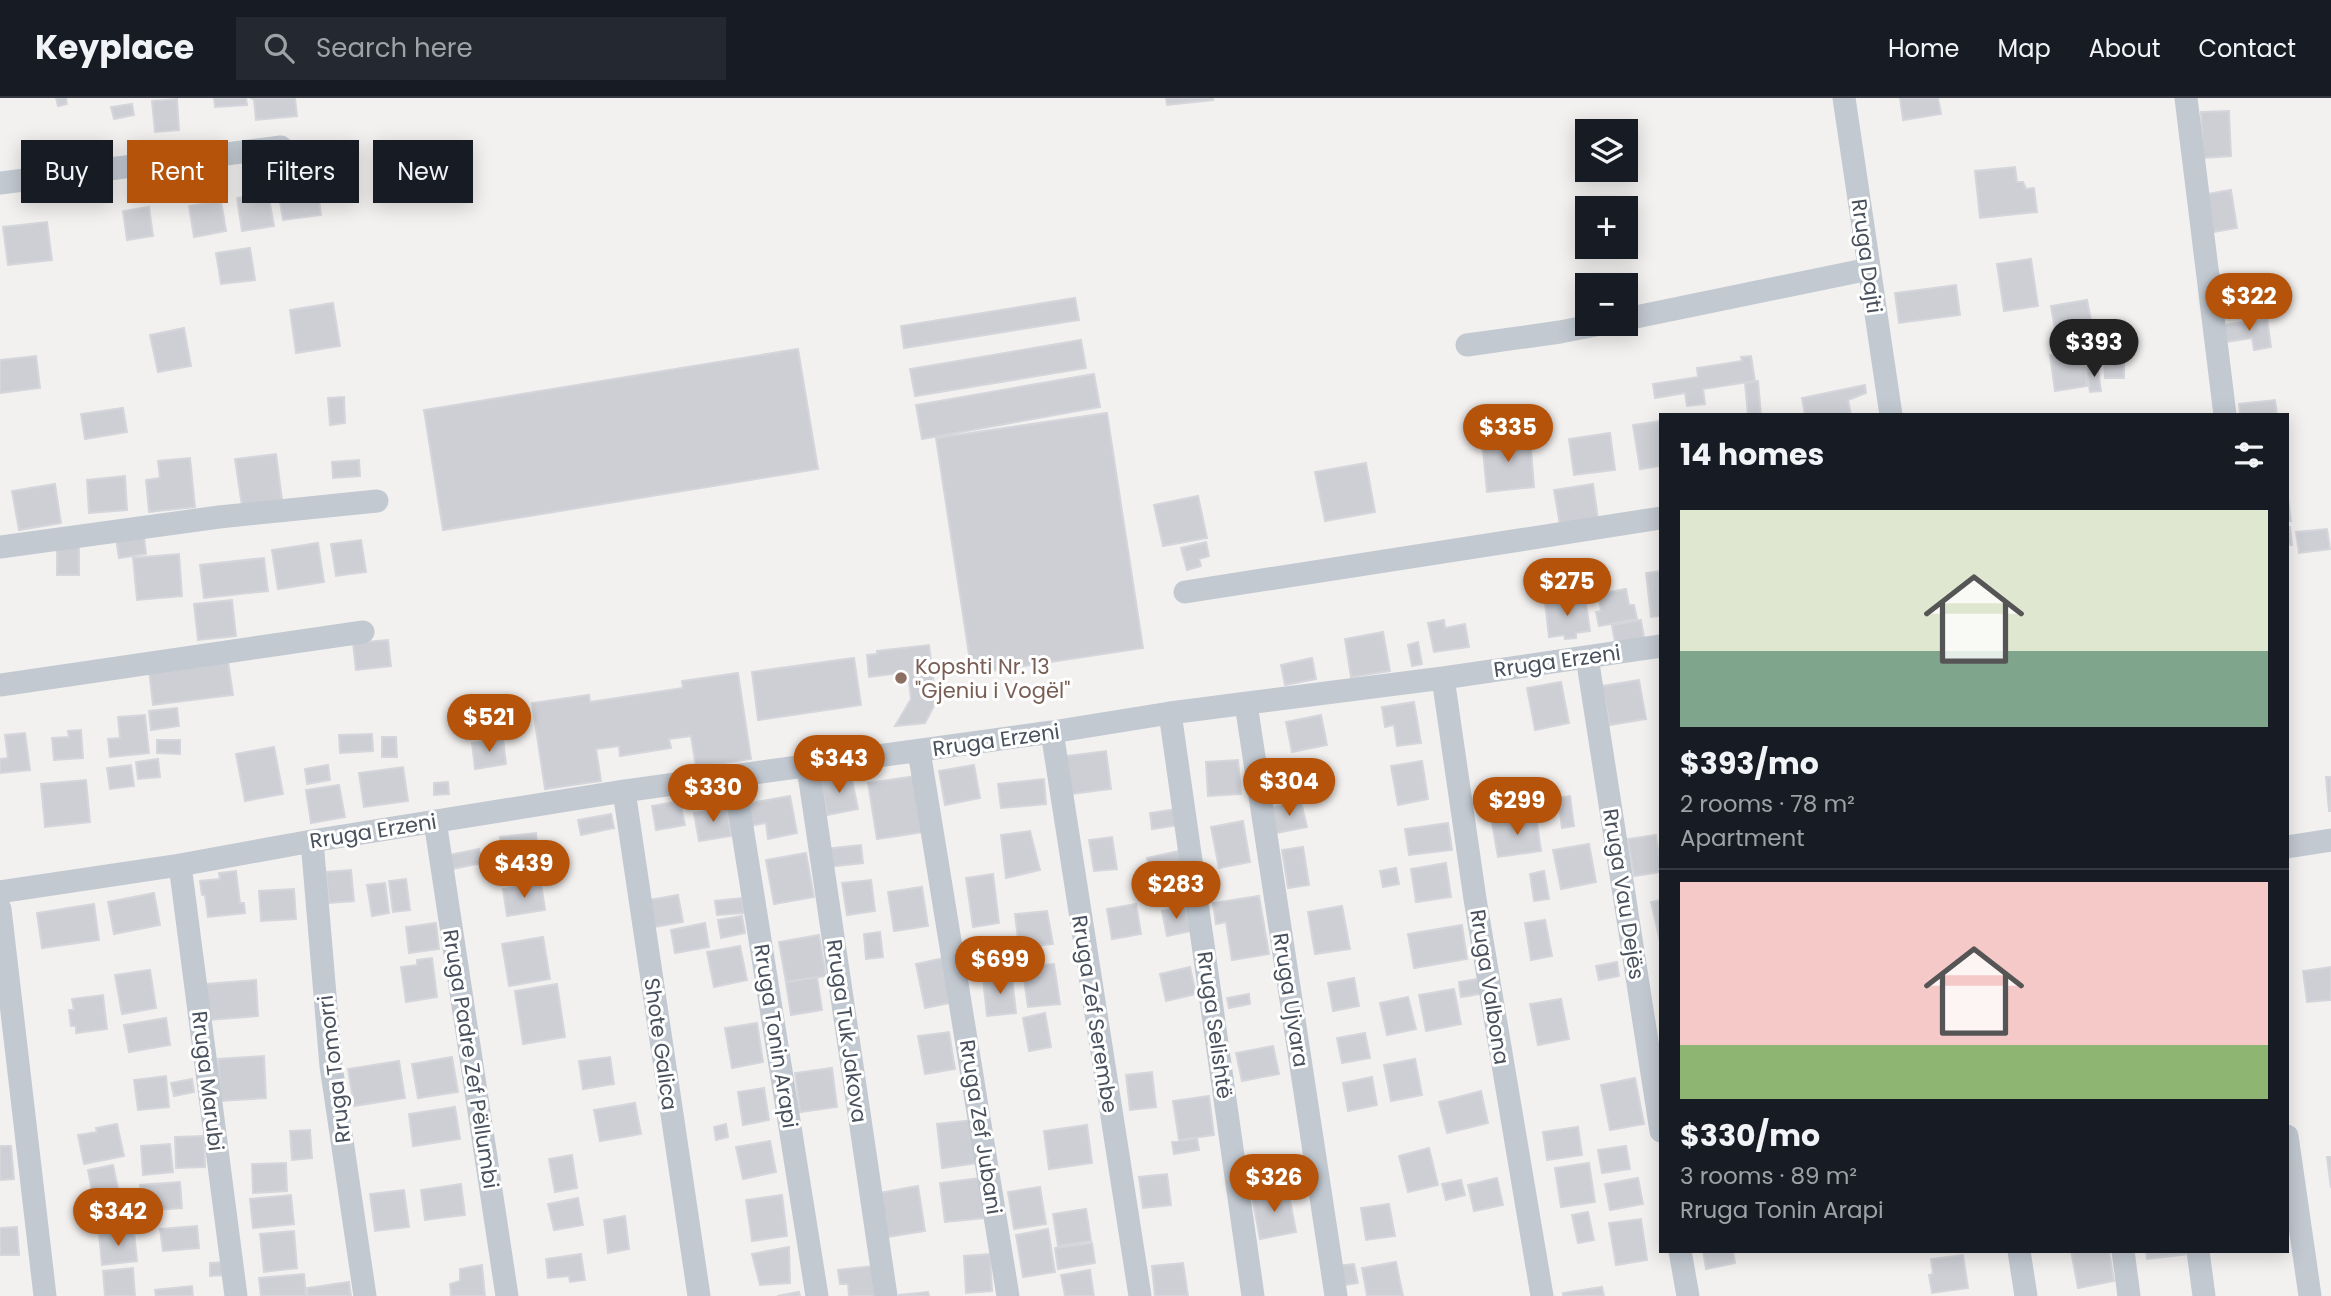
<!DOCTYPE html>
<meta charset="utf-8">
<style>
:root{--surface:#171b24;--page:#242831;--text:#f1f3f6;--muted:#9ea1a6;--line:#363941;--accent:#b45309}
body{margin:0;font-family:Poppins,sans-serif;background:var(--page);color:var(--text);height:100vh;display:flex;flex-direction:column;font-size:26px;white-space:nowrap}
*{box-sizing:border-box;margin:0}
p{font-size:23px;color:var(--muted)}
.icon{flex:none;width:38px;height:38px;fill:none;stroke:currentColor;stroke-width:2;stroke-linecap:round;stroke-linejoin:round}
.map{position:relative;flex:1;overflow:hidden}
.details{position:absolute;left:1659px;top:315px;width:630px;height:840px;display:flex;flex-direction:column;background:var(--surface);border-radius:0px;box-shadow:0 4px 18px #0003}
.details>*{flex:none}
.hud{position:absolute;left:21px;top:42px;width:665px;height:63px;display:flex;gap:14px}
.fabs{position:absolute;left:1575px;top:21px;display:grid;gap:14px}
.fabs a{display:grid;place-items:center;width:63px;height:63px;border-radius:0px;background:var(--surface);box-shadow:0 4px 18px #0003;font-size:35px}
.price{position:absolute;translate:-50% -60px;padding:0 16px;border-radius:24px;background:var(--accent);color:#fff;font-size:23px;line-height:46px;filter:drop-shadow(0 2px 4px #0008)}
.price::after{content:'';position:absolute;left:50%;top:42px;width:21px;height:16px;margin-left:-10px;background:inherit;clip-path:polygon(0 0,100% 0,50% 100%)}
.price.selected{background:#222;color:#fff}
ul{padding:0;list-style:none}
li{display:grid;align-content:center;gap:14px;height:371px;padding:0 21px}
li+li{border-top:2px solid var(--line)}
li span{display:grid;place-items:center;height:217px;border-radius:0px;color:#555}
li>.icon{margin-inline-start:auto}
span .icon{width:126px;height:126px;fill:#fffc;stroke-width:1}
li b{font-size:30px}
h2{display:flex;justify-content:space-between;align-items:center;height:84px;padding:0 21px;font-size:30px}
.pill{padding:0 24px;border-radius:0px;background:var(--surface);box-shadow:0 4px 18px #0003;font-size:24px;line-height:63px}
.pill.selected{background:var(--accent);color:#fff}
header{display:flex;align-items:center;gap:42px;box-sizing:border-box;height:98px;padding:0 35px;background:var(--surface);border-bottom:2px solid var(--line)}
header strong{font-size:33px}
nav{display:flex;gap:38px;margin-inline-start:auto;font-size:24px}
.search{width:490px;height:63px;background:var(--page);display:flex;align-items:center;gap:18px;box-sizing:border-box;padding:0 24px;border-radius:0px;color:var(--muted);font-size:26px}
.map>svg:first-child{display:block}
.building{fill:#cdcfd5;stroke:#d5d6db;stroke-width:2}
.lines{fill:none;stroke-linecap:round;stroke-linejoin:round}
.minor{stroke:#c2c9d1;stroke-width:23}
.education-dot{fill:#8d6e63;stroke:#fff;stroke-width:2.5}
.labels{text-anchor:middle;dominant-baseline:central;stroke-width:6;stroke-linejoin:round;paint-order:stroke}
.street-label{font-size:21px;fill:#49515d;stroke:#fff}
.education-label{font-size:21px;fill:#785e54;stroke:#fff;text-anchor:start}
</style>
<header>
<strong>Keyplace</strong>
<div class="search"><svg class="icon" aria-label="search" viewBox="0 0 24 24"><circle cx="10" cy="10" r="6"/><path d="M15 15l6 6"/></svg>Search here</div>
<nav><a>Home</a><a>Map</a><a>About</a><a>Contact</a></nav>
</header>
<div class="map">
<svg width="2331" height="1198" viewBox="0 0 2331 1198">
<rect width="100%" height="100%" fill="#f3f1f0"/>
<path class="building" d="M56,0H66L67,6L58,8Z
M214,0H246L247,7L215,9Z
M251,0H295L297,18L256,22L254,2Z
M1166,0H1213V2L1167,7Z
M1900,0H1938L1941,16L1903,22Z
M177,1L179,32L155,34L152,3Z
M132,6L134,17L114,21L111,9Z
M2229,13L2231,58L2203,60L2201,14Z
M2015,69L2017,84H2023L2026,91L2034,90L2037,114L1980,120L1975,73Z
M316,81L321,117L283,122L277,86Z
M2231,92L2237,130L2213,134L2207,96Z
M268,95L274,128L242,133L237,100Z
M221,103L226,133L194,139L189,108Z
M149,109L153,138L127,142L123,113Z
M47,124L52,162L8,167L3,129Z
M250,150L255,182L221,186L216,155Z
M2031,161L2038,208L2004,213L1997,166Z
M2257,184L2260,212L2241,215L2237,186Z
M1956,187L1960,217L1899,225L1895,195Z
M1075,200L1079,222L904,250L901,228Z
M2087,202L2094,237L2057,243L2051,208Z
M333,205L340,248L296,255L290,212Z
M2267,221L2271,249L2254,252L2252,240L2225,244L2222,227Z
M184,230L191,268L158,274L150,237Z
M1081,242L1086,270L915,298L910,271Z
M798,251L818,371L443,432L424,312Z
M2082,252L2087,288L2055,293L2050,257Z
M36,258L40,290L0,295V262Z
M1751,258L1755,283L1703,291L1705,306L1687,308L1685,295L1655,300L1653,286L1698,279L1697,270L1742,263L1741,259Z
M2104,261H2124V280H2105Z
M2097,267L2101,293L2090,294L2086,269Z
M1094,276L1100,309L922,341L916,307Z
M1758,283L1761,317H1748L1745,285Z
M1865,287L1866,295L1848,302L1851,317H1805L1802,300Z
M344,299L345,325L330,327L328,300Z
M2275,302L2277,317H2240L2239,306Z
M123,310L127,334L85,341L81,316Z
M1107,315L1143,550L972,576L936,340Z
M1661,323V368L1640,371L1633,327Z
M1610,335L1615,372L1574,377L1569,341Z
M1530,339L1534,389L1487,394L1482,343Z
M276,356L282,402L242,408L235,361Z
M190,360L195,409L149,414L146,382L160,380L158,363Z
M359,362L360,378L333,380L332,364Z
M1366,365L1375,414L1325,423L1315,374Z
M125,378L127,412L89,415L87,382Z
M55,386L61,425L19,432L12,393Z
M1593,386L1598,421L1560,427L1554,392Z
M2287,394L2291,423H2287Z
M1198,398L1207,440L1163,448L1154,407Z
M2287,429H2290L2292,447H2287Z
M2327,431L2330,451L2299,455L2296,434Z
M144,438L146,456L119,460L116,441Z
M361,442L366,474L336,478L331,446Z
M1206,444L1209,458L1199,461L1201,468L1187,472L1181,450Z
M318,445L324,484L278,491L272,452Z
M57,447H79V477H57Z
M179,456L182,498L137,502L133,460Z
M264,460L268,493L204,500L200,467Z
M1661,473V518L1651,519L1646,475Z
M1626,491L1629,507H1634L1637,521L1599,528L1596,514L1601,513L1598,496Z
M1585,499L1590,533L1576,535V540L1565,541L1564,537L1549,539L1545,504Z
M232,502L236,538L198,542L194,506Z
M1444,522L1445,530L1465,526L1469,549L1434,554L1428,525Z
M1641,522L1644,540L1615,545L1612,527Z
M1383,534L1390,573L1351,579L1345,541Z
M388,542L391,568L356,572L353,545Z
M1418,544L1422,566L1412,568L1408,547Z
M929,547L936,604L925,625L895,628L911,601L908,574L869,579L867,557L877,556V553Z
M854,560L861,607L758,622L752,574Z
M1312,560L1316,581L1285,587L1281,567Z
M228,563L233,597L153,607L149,572Z
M738,575L751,661L696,669L691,638L669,641L671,650L620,658L619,648L596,651L601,683L545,691L532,605L589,597L590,604L683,590L682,583Z
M1639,582L1646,621L1610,627L1602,588Z
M1561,584L1569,625L1535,632L1527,590Z
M1414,604L1421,645L1397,648L1394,627L1385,629L1382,609Z
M177,610L179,628L151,632L149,613Z
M145,617L149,655L110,659L108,641L120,640L118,619Z
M1321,617L1327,647L1292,654L1286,624Z
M81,632L83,660L54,662L52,640L69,639L68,633Z
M25,635L30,672L0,675V661L8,660L5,637Z
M372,636L373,653L340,655L339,637Z
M382,639H396L397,659H382Z
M503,640L506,666L475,671L472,645Z
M157,642H180V656L157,655Z
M274,649L283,696L245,703L236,656Z
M1106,653L1111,691L1072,696L1066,658Z
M158,661L160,679L138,681L136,664Z
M1238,662L1241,696L1208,698L1206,664Z
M1422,663L1428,701L1398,707L1391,668Z
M131,667L134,688L110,691L107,670Z
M328,667L330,682L307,686L305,671Z
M974,667L980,700L945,707L939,673Z
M403,669L408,703L364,709L359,675Z
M851,677L858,711L827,717L821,683Z
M916,678L924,734L877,741L868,685Z
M2326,679H2331V713H2329Z
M1044,681L1046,706L1001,710L998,686Z
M86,682L90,724L45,729L41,686Z
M448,684L449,696L434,697V685Z
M339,687L345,719L311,725L306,692Z
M790,698L797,735L768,741L766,725L749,728L745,706Z
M1570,698L1574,728L1562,730L1558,700Z
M680,703L685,727L656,732L652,708Z
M1301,704L1307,729L1276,735L1271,710Z
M727,710L731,738L699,743L694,715Z
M1177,711L1179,727L1152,731L1150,715Z
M611,716L614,730L581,737L578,722Z
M1536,718L1541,753L1498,759L1492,725Z
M1243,723L1250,764L1219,770L1211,729Z
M1448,725L1452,752L1409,757L1405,731Z
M1030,733L1040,772L1006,780L1001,737Z
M536,735L540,778L504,782L500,739Z
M1656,737L1661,774L1634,778L1628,741Z
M1112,739L1117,771L1094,773L1089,742Z
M1589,746L1596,784L1561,791L1553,752Z
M861,747L863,765L828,769L825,751Z
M1303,749L1309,787L1288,790L1282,752Z
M479,751L482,765L452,771L449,757Z
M1179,753L1185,782L1154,789L1147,760Z
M806,755L814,799L774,806L766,762Z
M1446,765L1451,799L1416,804L1411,771Z
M1396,770L1399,786L1383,789L1380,773Z
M351,772L354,803L329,805L326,774Z
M236,773L240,805H244L245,815L208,819L205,797H202L200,783L220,781L219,775Z
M1544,773L1549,801L1534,803L1530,776Z
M993,776L999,825L973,829L966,780Z
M406,781L410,812L393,814L389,783Z
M871,782L875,813L847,817L842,785Z
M385,785L389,815L372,818L367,787Z
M541,785L545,812L507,818L503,791Z
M922,789L928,828L894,833L888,794Z
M294,791L296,821L261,823L259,793Z
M154,795L160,827L114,836L108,804Z
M678,797L683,824L654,829L649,802Z
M1259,798L1269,856L1232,862L1226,824L1216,826L1213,805Z
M742,800L744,815L717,817L715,803Z
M1661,802V842L1660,843L1651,804Z
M94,806L99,842L42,850L37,815Z
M1136,806L1141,836L1112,841L1107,811Z
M1185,808L1191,833L1167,838L1162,813Z
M1342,808L1350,851L1315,856L1308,814Z
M1047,813L1053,846L1019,850L1015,816Z
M742,818L745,835L721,840L718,822Z
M1545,822L1552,858L1531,862L1525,825Z
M436,825L439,851L409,855L406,829Z
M705,825L709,849L675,855L671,832Z
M1462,827L1467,861L1414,870L1408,836Z
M880,834L883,859L866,861L864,836Z
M819,837L826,878L786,884L779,844Z
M543,839L550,881L509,888L502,846Z
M740,848L747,882L714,889L707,854Z
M949,859L959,903L925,910L916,866Z
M432,860L437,899L406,904L401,869L417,867V862Z
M1617,864L1619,878L1599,882L1596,868Z
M1054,866L1060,906L1028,909L1022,868Z
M1190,869L1196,896L1166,903L1160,876Z
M2331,869V902L2307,904L2303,873Z
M150,872L156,910L122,916L115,877Z
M1012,878L1016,915L987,918L983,881Z
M817,879L822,912L791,917L786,884Z
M1354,880L1359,908L1333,913L1328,885Z
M1478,881L1480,896L1461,899L1459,884Z
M256,882L258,918L209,922L206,886Z
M557,886L565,939L523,946L515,893Z
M1454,891L1461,926L1426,933L1419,897Z
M1249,896L1250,906L1229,910L1227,900Z
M103,897L107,931L76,935V928H71L69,912H74L72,901Z
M1408,899L1416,931L1387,937L1380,905Z
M1561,901L1569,941L1538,947L1530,906Z
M1045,915L1051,949L1029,953L1023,920Z
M166,920L170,947L129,954L124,927Z
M757,925L763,964L732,970L725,930Z
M949,934L955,971L925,976L918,938Z
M1365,935L1370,960L1342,965L1337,940Z
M1273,948L1279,976L1242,983L1236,955Z
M264,958L266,1000L221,1003L218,961Z
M452,959L458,994L418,1000L412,966Z
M610,959L614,986L583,991L579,963Z
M1415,961L1422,997L1391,1003L1384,967Z
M399,963L405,1000L354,1008L348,971Z
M832,970L837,1009L800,1014L795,975Z
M1152,974L1156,1009L1130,1012L1126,977Z
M166,978L169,1009L138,1012L134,982Z
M1372,979L1377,1007L1348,1013L1343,985Z
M1635,980L1644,1026L1610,1032L1601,987Z
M192,981L194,994L174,998L171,985Z
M764,990L769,1022L743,1027L738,994Z
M1481,993L1488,1025L1447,1035L1439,1004Z
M1209,998L1214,1037L1179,1042L1173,1003Z
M635,1005L641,1036L600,1043L594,1012Z
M455,1009L460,1041L413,1048L409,1016Z
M973,1022L978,1065L942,1070L937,1026Z
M117,1026L124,1058L84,1066L78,1037L97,1034L96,1030Z
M726,1026L728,1039L716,1042L714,1029Z
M1087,1027L1092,1065L1049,1071L1044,1033Z
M1578,1029L1582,1057L1547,1062L1543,1034Z
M310,1032L312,1060L292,1062L290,1033Z
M204,1038L205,1069L176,1070L175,1039Z
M1197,1040L1199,1052L1174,1056L1172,1044Z
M770,1043L776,1074L743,1081L736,1049Z
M170,1046L173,1074L143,1077L141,1048Z
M0,1048H11L14,1081L0,1082Z
M1626,1048L1630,1071L1602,1075L1598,1052Z
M1429,1050L1438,1087L1408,1094L1399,1058Z
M572,1057L577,1090L555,1094L549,1061Z
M2327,1059H2331V1090Z
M286,1065L287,1093L253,1095L252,1066Z
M1589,1065L1595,1104L1561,1109L1555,1070Z
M113,1067L121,1105L95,1110L88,1072Z
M1167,1076L1171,1107L1143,1110L1139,1079Z
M979,1080L984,1120L945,1124L940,1085Z
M1497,1080L1503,1107L1474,1113L1468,1087Z
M1638,1080L1643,1106L1610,1112L1605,1086Z
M1461,1082L1465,1097L1446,1102L1442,1086Z
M180,1084L182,1110L142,1113L140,1087Z
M461,1086L465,1117L425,1122L421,1092Z
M918,1088L925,1133L887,1139L879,1095Z
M1040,1089L1046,1126L1014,1131L1008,1094Z
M404,1092L409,1129L375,1133L370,1096Z
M1288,1092L1296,1134L1260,1141L1252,1099Z
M291,1097L294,1126L253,1130L250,1101Z
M782,1097L787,1138L752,1143L746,1102Z
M578,1100L583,1127L554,1132L548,1106Z
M1389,1106L1395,1138L1366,1142L1361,1110Z
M1086,1111L1091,1143L1058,1148L1053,1116Z
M1588,1114L1594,1142L1578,1145L1572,1117Z
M625,1118L629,1151L608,1155L604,1122Z
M1641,1121L1647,1162L1616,1167L1609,1125Z
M197,1128L199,1150L163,1153L160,1131Z
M17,1129L19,1157H0V1130Z
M1048,1131L1055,1174L1023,1179L1016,1137Z
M134,1133L137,1163L102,1167L99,1136Z
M294,1133L297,1170L264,1174L260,1136Z
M1092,1145L1095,1165L1058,1171L1055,1150Z
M789,1149L790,1185L760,1187L752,1156Z
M1703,1153H1733L1735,1165L1706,1171Z
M2071,1153H2109L2114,1183L2078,1190Z
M2146,1153H2189V1156L2147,1161Z
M581,1156L585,1182L570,1184L569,1178L548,1180L546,1161Z
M990,1156L992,1193L966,1195L964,1158Z
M1963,1157L1968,1190L1932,1195L1929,1177L1933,1176L1931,1161Z
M224,1164L225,1177L210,1178V1165Z
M1396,1164L1403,1198H1367L1362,1170Z
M1183,1165L1188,1198H1155L1152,1168Z
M1354,1166L1358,1185L1339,1188L1336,1168Z
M482,1167L485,1198H451L450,1186L460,1183V1171Z
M873,1168L876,1198H849L848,1186H840L838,1172Z
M133,1170L135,1198H105L103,1173Z
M1090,1172L1094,1198H1065L1061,1177Z
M304,1176L306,1198H261L259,1180Z
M349,1184L351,1198H308L307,1190Z
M192,1188L193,1198H156L155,1192Z
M1602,1189L1604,1198H1563V1195Z
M799,1194L800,1198H777Z
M928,1194L929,1198H899V1197Z"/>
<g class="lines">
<path class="minor" d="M1844,0L1891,317
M2186,0L2225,317
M0,85L281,49
M1626,221L1869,171
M1467,247L1560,234L1601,226
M0,449L219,419L377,403
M1185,494L1661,420
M1587,559L1661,1033
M1443,580L1475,801L1542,1198
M0,587L363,534
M1246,606L1336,1198
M1170,615L1253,1198
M1052,634L1140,1198
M919,653L1008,1198
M808,669L886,1198
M734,679L817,1198
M624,693L699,1198
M435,723L507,1198
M312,743L331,968L365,1198
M2287,749L2331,742
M180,767L236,1198
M0,794L180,767L312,743L624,693L1052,634L1170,615L1443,580L1661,548
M0,811L45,1198
M2287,1038L2310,1198
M1680,1153L1688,1198
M2019,1153L2026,1198
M2123,1153L2129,1198
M2198,1153L2204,1198"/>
</g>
<circle class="education-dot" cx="901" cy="580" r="7"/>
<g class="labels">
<g class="street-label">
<text transform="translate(1867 158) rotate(82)">Rruga Dajti</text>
<text transform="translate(1557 563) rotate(-8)">Rruga Erzeni</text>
<text transform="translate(996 642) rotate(-8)">Rruga Erzeni</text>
<text transform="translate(373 733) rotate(-9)">Rruga Erzeni</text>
<text transform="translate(1624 796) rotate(81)">Rruga Vau Dejës</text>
<text transform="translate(1490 889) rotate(81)">Rruga Valbona</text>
<text transform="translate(1291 902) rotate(81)">Rruga Ujvara</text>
<text transform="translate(1095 916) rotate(81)">Rruga Zef Serembe</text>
<text transform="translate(1215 927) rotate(82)">Rruga Selishtë</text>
<text transform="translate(847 933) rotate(82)">Rruga Tuk Jakova</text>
<text transform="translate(776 938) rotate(81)">Rruga Tonin Arapi</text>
<text transform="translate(661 946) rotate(82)">Shote Galica</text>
<text transform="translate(471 961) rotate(81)">Rruga Padre Zef Pëllumbi</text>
<text transform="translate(334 971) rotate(-97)">Rruga Tomorri</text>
<text transform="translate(208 983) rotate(83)">Rruga Marubi</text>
<text transform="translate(981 1029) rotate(81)">Rruga Zef Jubani</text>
</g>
<g class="education-label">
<text x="915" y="568">Kopshti Nr. 13<tspan x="915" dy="24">"Gjeniu i Vogël"</tspan></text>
</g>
</g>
</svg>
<div class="fabs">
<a><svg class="icon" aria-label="layers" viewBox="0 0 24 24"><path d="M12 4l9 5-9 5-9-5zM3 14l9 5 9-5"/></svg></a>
<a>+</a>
<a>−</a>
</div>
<b class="price" style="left:2249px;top:235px">$322</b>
<b class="price selected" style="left:2094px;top:281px">$393</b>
<b class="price" style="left:1508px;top:366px">$335</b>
<b class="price" style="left:1567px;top:520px">$275</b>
<b class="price" style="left:489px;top:656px">$521</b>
<b class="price" style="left:839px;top:697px">$343</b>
<b class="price" style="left:1289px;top:720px">$304</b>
<b class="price" style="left:713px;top:726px">$330</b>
<b class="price" style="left:1517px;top:739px">$299</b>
<b class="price" style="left:524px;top:802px">$439</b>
<b class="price" style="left:1176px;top:823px">$283</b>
<b class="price" style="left:1000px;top:898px">$699</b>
<b class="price" style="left:1274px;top:1116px">$326</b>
<b class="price" style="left:118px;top:1150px">$342</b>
<div class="hud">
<a class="pill">Buy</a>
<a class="pill selected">Rent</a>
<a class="pill">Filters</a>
<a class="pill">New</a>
</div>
<section class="details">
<h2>14 homes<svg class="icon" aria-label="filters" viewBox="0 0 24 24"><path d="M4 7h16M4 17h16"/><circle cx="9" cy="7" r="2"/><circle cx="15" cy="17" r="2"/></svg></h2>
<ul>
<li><span style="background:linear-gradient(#dfe7d0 65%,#7fa58c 0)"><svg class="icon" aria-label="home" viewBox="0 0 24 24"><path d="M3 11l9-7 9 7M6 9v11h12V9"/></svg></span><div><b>$393/mo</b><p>2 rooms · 78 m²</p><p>Apartment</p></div></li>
<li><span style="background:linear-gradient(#f6c9c9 75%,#8fb573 0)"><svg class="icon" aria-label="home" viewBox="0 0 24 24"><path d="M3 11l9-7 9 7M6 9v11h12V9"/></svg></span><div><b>$330/mo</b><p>3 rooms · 89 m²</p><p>Rruga Tonin Arapi</p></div></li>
</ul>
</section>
</div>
